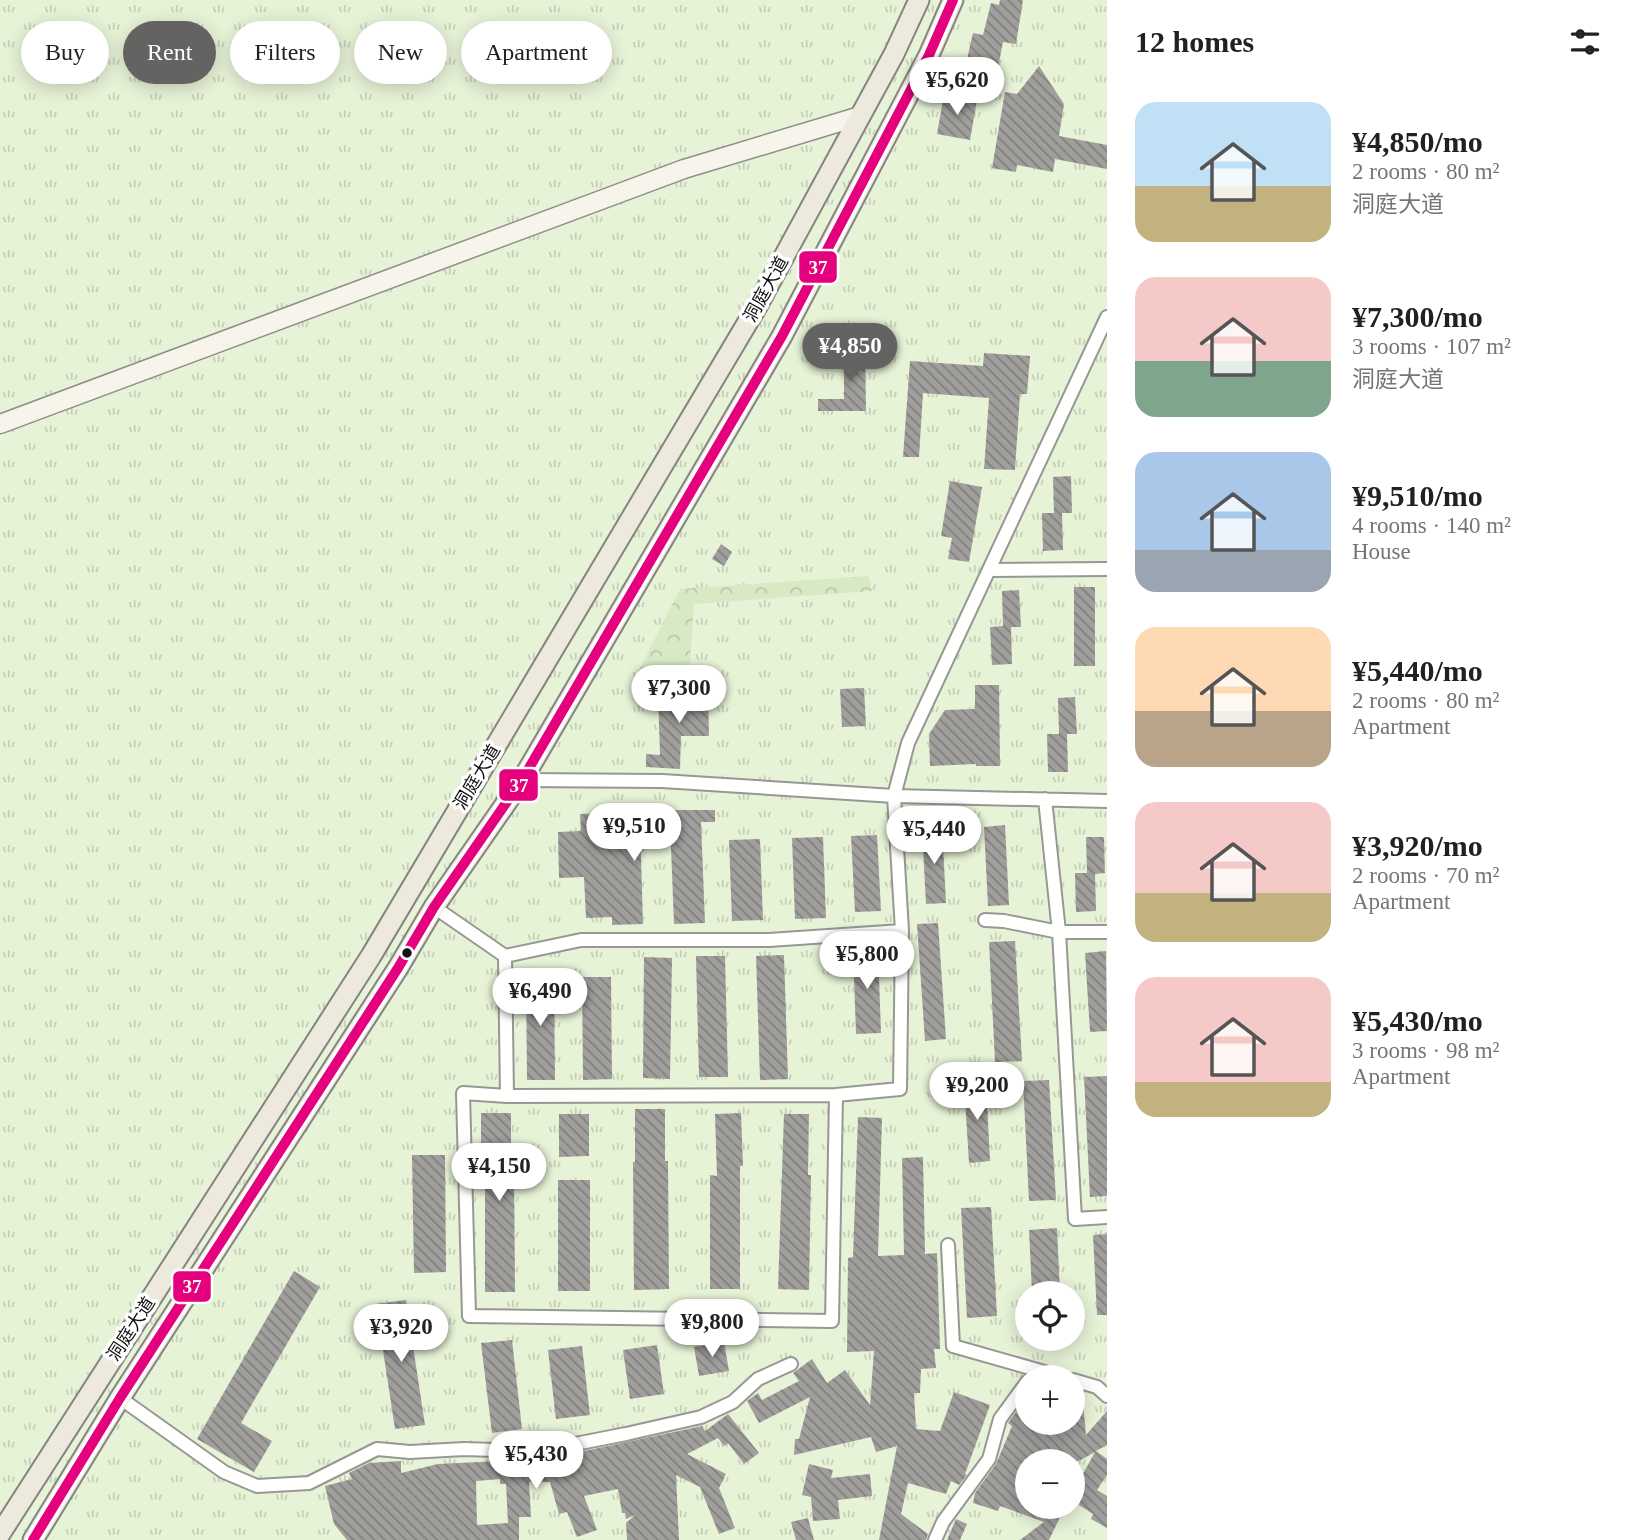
<!DOCTYPE html>
<meta charset="utf-8">
<style>
:root{--surface:#fff;--page:#f6f6f6;--text:#202124;--muted:#757577;--accent:#646362}
body{margin:0;font-family:"Times New Roman","Noto Sans SC",serif;background:var(--page);color:var(--text);height:100vh;display:flex;flex-direction:column;font-size:26px;white-space:nowrap}
*{box-sizing:border-box;margin:0}
p{font-size:23px;color:var(--muted)}
.icon{flex:none;width:38px;height:38px;fill:none;stroke:currentColor;stroke-width:2;stroke-linecap:round;stroke-linejoin:round}
.map{position:relative;flex:1;overflow:hidden}
.panel{display:flex;flex-direction:column;background:var(--surface);width:525px}
.panel>*{flex:none}
.guide{position:absolute;left:21px;top:21px;width:665px;height:63px;display:flex;gap:14px}
.controls{position:absolute;left:1015px;top:1281px;display:grid;gap:14px}
.controls a{display:grid;place-items:center;width:70px;height:70px;border-radius:50%;background:var(--surface);box-shadow:0 4px 18px #0003;font-size:35px}
.price{position:absolute;translate:-50% -60px;padding:0 16px;border-radius:24px;background:#fff;color:#222;font-size:23px;line-height:46px;filter:drop-shadow(0 2px 4px #0008)}
.price::after{content:'';position:absolute;left:50%;top:42px;width:21px;height:16px;margin-left:-10px;background:inherit;clip-path:polygon(0 0,100% 0,50% 100%)}
.price.current{background:var(--accent);color:#fff}
ul{padding:0;list-style:none}
li{display:flex;align-items:center;gap:21px;height:175px;padding:0 28px}
li span{display:grid;place-items:center;flex:none;width:196px;height:140px;border-radius:21px;color:#555}
li>.icon{margin-inline-start:auto}
span .icon{width:84px;height:84px;fill:#fffc;stroke-width:1}
li b{font-size:30px}
h2{display:flex;justify-content:space-between;align-items:center;height:84px;padding:0 28px;font-size:30px}
.tag{padding:0 24px;border-radius:32px;background:var(--surface);box-shadow:0 4px 18px #0003;font-size:24px;line-height:63px}
.tag.current{background:var(--accent);color:#fff}
main{display:flex;flex:1;min-height:0}
.map>svg:first-child{display:block}
.grass{fill:url(#grass-tufts);fill-rule:evenodd}
.forest{fill:url(#forest-crowns)}
.building{fill:url(#building-back-hatch);fill-rule:evenodd}
.lines{fill:none;stroke-linecap:round;stroke-linejoin:round}
.street-casing{stroke:#979795;stroke-width:16}
.secondary-casing{stroke:#8e8d8b;stroke-width:21}
.primary-casing{stroke:#858482;stroke-width:23}
.street{stroke:#fffffe;stroke-width:12}
.secondary{stroke:#f6f4eb;stroke-width:18}
.primary{stroke:#ede9dc;stroke-width:19}
.bus-1-casing{stroke:#fff;stroke-width:16}
.bus-1{stroke:#e5007d;stroke-width:10}
.bus-dot{fill:#111;stroke:#fff;stroke-width:2.5}
.labels{text-anchor:middle;dominant-baseline:central;stroke-width:7;stroke-linejoin:round;paint-order:stroke}
.street-label{font-size:18px;fill:#111;stroke:#fff}
.line-badge{stroke:#fff;stroke-width:2.5}
.badge-label{font-size:19px;text-anchor:middle;font-weight:bold;fill:#fff}
</style>
<main>
<div class="map">
<svg width="1107" height="1540" viewBox="0 0 1107 1540">
<defs>
<pattern id="grass-tufts" width="24" height="20" patternUnits="userSpaceOnUse" patternTransform="scale(1.75)"><rect width="24" height="20" fill="#e7f3d7"/><path d="M3 7l-1-3M5 7V3M7 7l1-3M15 17l-1-3M17 17v-4M19 17l1-3" fill="none" stroke="#c5cfb8"/></pattern>
<pattern id="forest-crowns" width="20" height="18" patternUnits="userSpaceOnUse" patternTransform="scale(1.75)"><rect width="20" height="18" fill="#d8eac5"/><path d="M2 6a3 3 0 1 1 6 0M12 15a3 3 0 1 1 6 0" fill="none" stroke="#b8c8a8"/></pattern>
<pattern id="building-back-hatch" width="6" height="6" patternUnits="userSpaceOnUse" patternTransform="scale(1.75)"><rect width="6" height="6" fill="#a19f9c"/><path d="M-1 5l2 2M0 0l6 6M5-1l2 2" fill="none" stroke="#82807e"/></pattern>
</defs>
<rect width="100%" height="100%" fill="#fdfcf7"/>
<path class="grass" d="M0,0H1107V1540H0ZM1027,1293H1073V1339H1027ZM1027,1377H1073V1423H1027ZM1027,1461H1073V1507H1027Z"/>
<path class="forest" d="M869,576L872,591L694,604L689,678L633,682L680,589Z"/>
<path class="building" d="M1000,0H1023L1016,44L1003,42L997,73L988,78L973,76L965,68L973,33L983,35L991,3L999,5Z
M1039,66L1064,104L1059,136L1107,145V169L1055,159L1053,172L1017,165L1016,172L992,168L1005,92L1017,94Z
M944,94L977,100L970,140L937,134Z
M844,345H865L866,411H818V399H844Z
M984,353L1030,356L1027,394H1020L1015,470L984,469L989,398L923,393L919,457H903L910,361L983,366Z
M1071,476L1072,513H1062L1063,550L1043,551L1042,513H1054L1053,477Z
M950,481L982,487L969,562L948,559L952,538L941,536Z
M721,544L732,552L724,566L712,559Z
M1074,587H1095V666H1074Z
M1019,590L1021,627H1011L1012,664L992,665L990,627L1003,626L1002,591Z
M975,685H999L1000,766H976V764L930,766L929,734L945,710L975,709Z
M864,688L866,726L842,727L840,689Z
M708,690L709,736H681L680,769L646,767V754L660,755L658,692Z
M1075,697L1077,734H1067L1068,772H1048L1047,734H1059L1058,698Z
M602,810H715V822H701L705,923L674,924L670,822H640L643,924L612,925V917L586,918L584,877L559,878L558,832L581,831L580,814L602,813Z
M1005,825L1009,905L988,906L984,827Z
M942,827L946,903L926,904L922,828Z
M877,835L881,911L855,912L851,836Z
M823,837L826,918L795,919L792,838Z
M1086,837H1104L1105,873L1095,874L1096,911L1076,912L1075,873H1087Z
M760,839L763,920L732,921L729,840Z
M938,923L946,1039L925,1041L917,924Z
M1015,941L1022,1061L995,1062L989,942Z
M878,948L881,1033L856,1034L853,949Z
M1106,951L1107,1031L1090,1032L1085,953Z
M784,955L788,1079L760,1080L756,956Z
M696,956H725L728,1077H699Z
M644,957L672,958L670,1079L643,1078Z
M526,976H554L555,1080H527Z
M582,977H611L612,1079L583,1080Z
M1107,1076V1196L1090,1197L1084,1077Z
M1049,1080L1056,1200L1029,1201L1023,1081Z
M986,1082L990,1161L969,1163L964,1083Z
M635,1109H665V1161H668L669,1289L634,1290L633,1162H635Z
M481,1113H511V1163H514L515,1292H485V1155H481Z
M741,1113L743,1166H740V1289H710V1175L717,1176L715,1114Z
M559,1114H589V1156L559,1157Z
M784,1114H809L808,1175H811L809,1290L778,1289Z
M858,1117L882,1118L878,1256L904,1255L902,1158L923,1157L925,1254L937,1253L940,1349H934L936,1368L921,1369L920,1393H914L916,1429L940,1431L954,1392L990,1405L965,1474L967,1475L959,1485L951,1481L946,1494L908,1483L901,1514L928,1534L926,1540H879L897,1446L876,1452L871,1437L794,1455L795,1439H799L810,1397L759,1423L747,1401L758,1393L762,1400L799,1381L793,1373L812,1359L827,1383L845,1370L870,1405L874,1351L847,1352L848,1258L853,1257Z
M412,1155H445L446,1272L414,1273Z
M558,1180H590V1291H558Z
M991,1207L997,1316L967,1318L961,1208Z
M1057,1228L1060,1293H1032L1029,1230Z
M1107,1234V1315H1097L1093,1235Z
M294,1271L320,1287L241,1423L272,1441L254,1472L197,1439Z
M406,1300L425,1425L395,1429L376,1304Z
M512,1340L522,1429L492,1433L481,1343Z
M724,1342L729,1371L699,1376L694,1347Z
M657,1345L664,1394L630,1399L623,1350Z
M582,1346L590,1415L556,1419L548,1350Z
M1073,1389L1082,1392L1086,1435L1107,1411V1445L1096,1451L1107,1459V1475L1097,1490L1107,1496V1528L1091,1519L1093,1514L1073,1501V1492L1095,1452L1079,1461H1027V1507H1065L1049,1540H1020L1044,1522L1000,1506L998,1511L973,1503L975,1493L996,1464L1012,1426L1008,1423L1024,1401L1027,1403V1423H1073Z
M728,1414L759,1453L744,1464L728,1443L724,1446L718,1438L687,1454L726,1474L719,1488L735,1528L719,1534L700,1487L676,1475L679,1540H627L626,1523L635,1515L626,1519L625,1513H622L618,1489L584,1496L597,1530L577,1537L567,1512L559,1514L550,1482H529L531,1517H519V1540H347L334,1524L325,1486L352,1479L349,1473L369,1463L401,1461V1473L438,1464L542,1459V1468L576,1459L575,1453L702,1426L705,1431ZM500,1479V1484H506L508,1523L477,1525L476,1481Z
M809,1464L833,1470L831,1478L870,1474L872,1496L838,1500L840,1519L813,1521L811,1497L802,1495Z
M808,1518L814,1540H796L791,1522Z
M956,1519L967,1524L960,1540H947Z"/>
<g class="lines">
<g class="street-casing">
<path id="street" d="M989,570L1107,569
M522,780L662,781L894,796L908,743L1107,317
M1045,799L1059,932L1075,1219L1107,1217
M434,907L505,956L507,1096L836,1095L900,1089L902,931L894,796L1107,801
M985,920L1004,921L1059,932H1107
M505,956L581,940H769L902,931
M507,1096L463,1093L469,1316L832,1321L836,1095
M948,1245L953,1346L1062,1377
M1073,1380L1097,1387L1107,1396
M120,1398L224,1472L257,1486L309,1483L377,1449L410,1452L464,1449L523,1451L565,1446L626,1434L701,1417L733,1402L758,1379L791,1364
M935,1540L943,1522L989,1459L1000,1419L1027,1382"/>
</g>
<g class="secondary-casing">
<path id="secondary" d="M0,424L684,169L860,116"/>
</g>
<g class="primary-casing">
<path id="primary" d="M0,1534L371,956L755,310L894,54L919,0
M33,1540L120,1398L398,968L434,907L522,780L782,336L929,55L953,0"/>
</g>
<use href="#street" class="street"/>
<use href="#secondary" class="secondary"/>
<use href="#primary" class="primary"/>
<g class="bus-1-casing">
<path id="bus-1" d="M33,1540L120,1398L398,968L434,907L522,780L782,336L929,55L953,0"/>
</g>
<use href="#bus-1" class="bus-1"/>
</g>
<circle class="bus-dot" cx="407" cy="953" r="6"/>
<g class="labels">
<g class="street-label">
<text transform="translate(766 289) rotate(-61)">洞庭大道</text>
<text transform="translate(477 777) rotate(-59)">洞庭大道</text>
<text transform="translate(131 1329) rotate(-57)">洞庭大道</text>
</g>
</g>
<g class="line-badge">
<rect x="798" y="250" width="40" height="34" rx="7" fill="#e5007d"/>
<rect x="498" y="768" width="41" height="34" rx="7" fill="#e5007d"/>
<rect x="172" y="1270" width="40" height="33" rx="7" fill="#e5007d"/>
</g>
<g class="badge-label">
<text x="818" y="274">37</text>
<text x="519" y="792">37</text>
<text x="192" y="1293">37</text>
</g>
</svg>
<div class="controls">
<a><svg class="icon" aria-label="locate" viewBox="0 0 24 24"><circle cx="12" cy="12" r="6"/><path d="M12 2v4M12 18v4M2 12h4M18 12h4"/></svg></a>
<a>+</a>
<a>−</a>
</div>
<b class="price" style="left:957px;top:117px">¥5,620</b>
<b class="price current" style="left:850px;top:383px">¥4,850</b>
<b class="price" style="left:679px;top:725px">¥7,300</b>
<b class="price" style="left:634px;top:863px">¥9,510</b>
<b class="price" style="left:934px;top:866px">¥5,440</b>
<b class="price" style="left:867px;top:991px">¥5,800</b>
<b class="price" style="left:540px;top:1028px">¥6,490</b>
<b class="price" style="left:977px;top:1122px">¥9,200</b>
<b class="price" style="left:499px;top:1203px">¥4,150</b>
<b class="price" style="left:712px;top:1359px">¥9,800</b>
<b class="price" style="left:401px;top:1364px">¥3,920</b>
<b class="price" style="left:536px;top:1491px">¥5,430</b>
<div class="guide">
<a class="tag">Buy</a>
<a class="tag current">Rent</a>
<a class="tag">Filters</a>
<a class="tag">New</a>
<a class="tag">Apartment</a>
</div>
</div>
<section class="panel">
<h2>12 homes<svg class="icon" aria-label="filters" viewBox="0 0 24 24"><path d="M4 7h16M4 17h16"/><circle cx="9" cy="7" r="2"/><circle cx="15" cy="17" r="2"/></svg></h2>
<ul>
<li><span style="background:linear-gradient(#bfe0f5 60%,#c2b280 0)"><svg class="icon" aria-label="home" viewBox="0 0 24 24"><path d="M3 11l9-7 9 7M6 9v11h12V9"/></svg></span><div><b>¥4,850/mo</b><p>2 rooms · 80 m²</p><p>洞庭大道</p></div></li>
<li><span style="background:linear-gradient(#f6c9c9 60%,#7fa58c 0)"><svg class="icon" aria-label="home" viewBox="0 0 24 24"><path d="M3 11l9-7 9 7M6 9v11h12V9"/></svg></span><div><b>¥7,300/mo</b><p>3 rooms · 107 m²</p><p>洞庭大道</p></div></li>
<li><span style="background:linear-gradient(#a9c7e8 70%,#9aa5b1 0)"><svg class="icon" aria-label="home" viewBox="0 0 24 24"><path d="M3 11l9-7 9 7M6 9v11h12V9"/></svg></span><div><b>¥9,510/mo</b><p>4 rooms · 140 m²</p><p>House</p></div></li>
<li><span style="background:linear-gradient(#ffd9b3 60%,#b9a48a 0)"><svg class="icon" aria-label="home" viewBox="0 0 24 24"><path d="M3 11l9-7 9 7M6 9v11h12V9"/></svg></span><div><b>¥5,440/mo</b><p>2 rooms · 80 m²</p><p>Apartment</p></div></li>
<li><span style="background:linear-gradient(#f6c9c9 65%,#c2b280 0)"><svg class="icon" aria-label="home" viewBox="0 0 24 24"><path d="M3 11l9-7 9 7M6 9v11h12V9"/></svg></span><div><b>¥3,920/mo</b><p>2 rooms · 70 m²</p><p>Apartment</p></div></li>
<li><span style="background:linear-gradient(#f6c9c9 75%,#c2b280 0)"><svg class="icon" aria-label="home" viewBox="0 0 24 24"><path d="M3 11l9-7 9 7M6 9v11h12V9"/></svg></span><div><b>¥5,430/mo</b><p>3 rooms · 98 m²</p><p>Apartment</p></div></li>
</ul>
</section>
</main>
